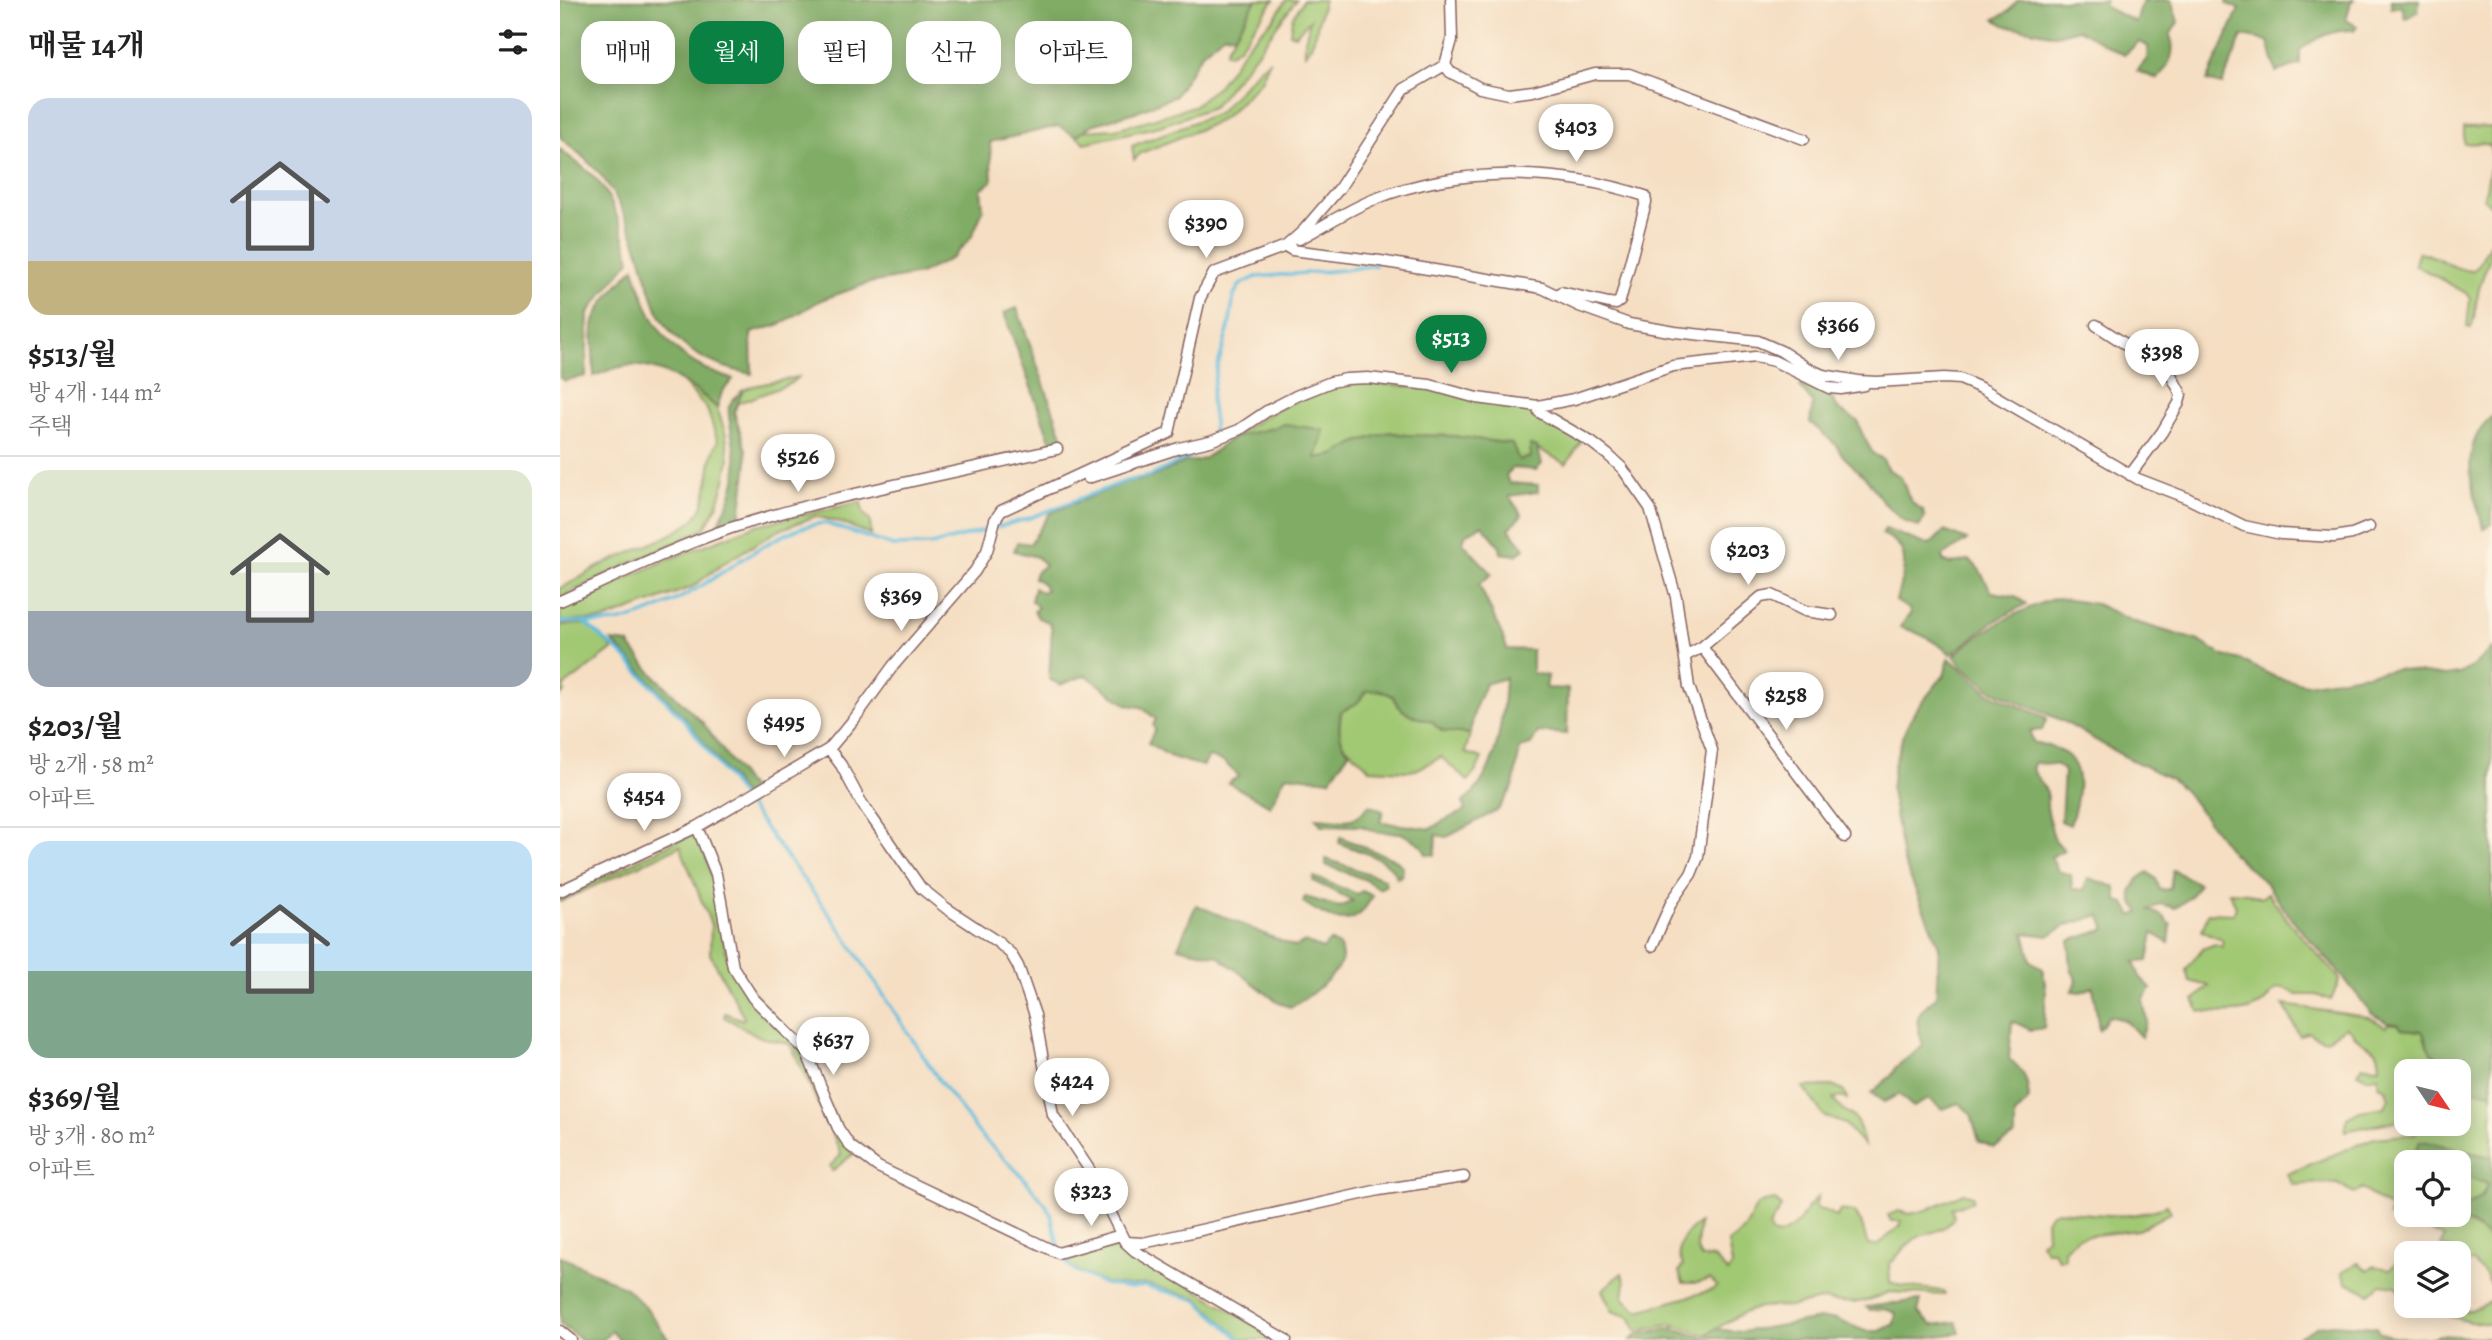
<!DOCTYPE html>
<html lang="ko">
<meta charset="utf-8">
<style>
:root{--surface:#fff;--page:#f6f6f6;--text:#222;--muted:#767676;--line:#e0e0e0;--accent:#0b8043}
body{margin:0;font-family:Alegreya,"Noto Serif KR",serif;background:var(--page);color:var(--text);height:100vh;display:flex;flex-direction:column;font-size:26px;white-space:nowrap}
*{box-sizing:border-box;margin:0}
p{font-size:23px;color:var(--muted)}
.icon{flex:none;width:38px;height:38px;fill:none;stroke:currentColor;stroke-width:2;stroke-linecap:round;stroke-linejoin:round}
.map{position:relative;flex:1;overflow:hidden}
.sheet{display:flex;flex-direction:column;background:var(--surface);width:560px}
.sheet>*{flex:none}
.hud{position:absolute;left:21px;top:21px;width:665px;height:63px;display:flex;gap:14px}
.needle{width:46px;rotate:125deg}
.buttons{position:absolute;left:1834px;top:1059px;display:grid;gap:14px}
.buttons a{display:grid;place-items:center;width:77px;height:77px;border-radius:14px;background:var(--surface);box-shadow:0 4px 18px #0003;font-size:35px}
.price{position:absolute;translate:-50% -60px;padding:0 16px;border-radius:24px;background:#fff;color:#222;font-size:23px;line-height:46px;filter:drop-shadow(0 2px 4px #0008)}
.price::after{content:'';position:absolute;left:50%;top:42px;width:21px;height:16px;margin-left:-10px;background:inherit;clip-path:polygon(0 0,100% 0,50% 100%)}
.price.on{background:var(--accent);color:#fff}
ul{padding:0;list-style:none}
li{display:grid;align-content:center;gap:14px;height:371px;padding:0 28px}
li+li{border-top:2px solid var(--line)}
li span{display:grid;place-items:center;height:217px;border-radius:21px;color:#555}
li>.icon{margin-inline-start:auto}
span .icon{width:126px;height:126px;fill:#fffc;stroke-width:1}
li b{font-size:30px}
h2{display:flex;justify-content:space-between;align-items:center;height:84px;padding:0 28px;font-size:30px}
.chip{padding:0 24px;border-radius:21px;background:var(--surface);box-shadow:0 4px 18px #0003;font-size:24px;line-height:63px}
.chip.on{background:var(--accent);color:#fff}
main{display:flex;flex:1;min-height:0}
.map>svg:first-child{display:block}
.green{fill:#a1c873;stroke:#76744f;stroke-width:2}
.forest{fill:#80ac65;stroke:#656648;stroke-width:2}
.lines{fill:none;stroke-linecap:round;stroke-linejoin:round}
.stream{stroke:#5fbcdd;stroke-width:3.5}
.minor-casing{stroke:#866260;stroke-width:13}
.minor{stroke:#fff;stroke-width:10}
</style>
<main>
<section class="sheet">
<h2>매물 14개<svg class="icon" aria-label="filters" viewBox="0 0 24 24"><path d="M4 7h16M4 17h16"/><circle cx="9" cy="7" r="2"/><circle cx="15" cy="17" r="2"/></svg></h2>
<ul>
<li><span style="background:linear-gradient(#c9d6e8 75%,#c2b280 0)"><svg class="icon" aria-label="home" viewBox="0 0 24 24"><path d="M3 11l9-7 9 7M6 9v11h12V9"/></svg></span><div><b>$513/월</b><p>방 4개 · 144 m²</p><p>주택</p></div></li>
<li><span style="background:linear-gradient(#dfe7d0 65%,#9aa5b1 0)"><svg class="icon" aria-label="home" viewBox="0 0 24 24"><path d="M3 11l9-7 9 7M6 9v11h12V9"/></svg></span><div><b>$203/월</b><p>방 2개 · 58 m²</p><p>아파트</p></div></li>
<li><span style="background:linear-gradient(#bfe0f5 60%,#7fa58c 0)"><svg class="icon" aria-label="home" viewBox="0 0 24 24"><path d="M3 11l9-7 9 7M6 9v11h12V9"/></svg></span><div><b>$369/월</b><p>방 3개 · 80 m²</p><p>아파트</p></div></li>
</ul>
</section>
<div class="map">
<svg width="1932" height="1340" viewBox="0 0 1932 1340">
<rect width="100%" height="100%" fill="#fcf5e5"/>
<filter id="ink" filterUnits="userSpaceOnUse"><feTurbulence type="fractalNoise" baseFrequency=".0143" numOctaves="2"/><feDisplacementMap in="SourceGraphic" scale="14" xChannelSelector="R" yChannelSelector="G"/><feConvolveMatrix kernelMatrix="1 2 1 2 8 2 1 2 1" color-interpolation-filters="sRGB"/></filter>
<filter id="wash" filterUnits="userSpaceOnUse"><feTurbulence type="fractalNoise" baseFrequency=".00686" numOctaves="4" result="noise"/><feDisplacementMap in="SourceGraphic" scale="28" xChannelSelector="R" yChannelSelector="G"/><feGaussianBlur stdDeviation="1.57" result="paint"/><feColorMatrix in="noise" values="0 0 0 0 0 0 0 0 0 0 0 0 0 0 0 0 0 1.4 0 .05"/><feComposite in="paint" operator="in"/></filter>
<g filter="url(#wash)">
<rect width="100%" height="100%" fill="#f5dec2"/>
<path class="green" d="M696,0H714L680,46L669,54L666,52L667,48Z
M726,0H736L697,53L653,107L600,126L525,143L516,136L522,131L555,129L582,122L634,106L658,86L689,43L715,17Z
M743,0H764C758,17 757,41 745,54V41L750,20L735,35L730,33L732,19Z
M710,60L701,81L667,115L655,123L581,153L574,160L572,146L658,113L699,69Z
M1932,127V156L1930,146L1922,143L1904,144V128Z
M1932,157V207L1924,199Z
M1932,239C1932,261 1924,269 1919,289C1916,302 1916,315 1911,328L1907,327L1910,299L1906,293L1855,265L1858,252C1877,254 1892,270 1912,271L1918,266Z
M238,377L230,384L176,404L183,390L193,386Z
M122,381L137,390L157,408L166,435L169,459L165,481L157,506L144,529L0,597V588C13,583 25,574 38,567C62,554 124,535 138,514C152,493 146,459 158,442L147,409Z
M792,382L870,388L973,413L1022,441L1006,464L971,445V457L959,460L951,444L894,436L846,435L829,432L795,443L774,455L755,458L763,430L724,424L707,431L671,439C708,411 748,393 792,382Z
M301,502L303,513L310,520L311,535L285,524L256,516L219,530L164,563L132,587L43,620L0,621V608L107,560L197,525Z
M25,624L40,635L53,649L3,687L5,692L0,696V625Z
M819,690L833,696C843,720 856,711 873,722C876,724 878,728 881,731L910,734L905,753L922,758L916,771L908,781L881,757L856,770L846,771L810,769L782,743L779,733L781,712L797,703L807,691Z
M136,831L149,866L168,961L241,1050L293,1154L272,1171L270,1166L281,1155L272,1132L230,1044L200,1037L164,1017L165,1013L183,1020L184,1017L150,954L151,925L120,846L0,902V899Z
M1669,892L1688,893L1701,898L1708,893L1728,921L1780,979L1771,1000L1756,995H1736C1720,982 1715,988 1705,1001C1701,1005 1690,1010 1684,1011C1670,1014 1654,1012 1639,1011L1634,1000L1649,986L1629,981L1626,970L1642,949L1655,944L1663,947L1662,939L1642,931L1648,913L1674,914L1676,906Z
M1723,1005L1809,1017L1826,1027L1828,1023L1838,1024L1842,1029L1862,1031C1865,1037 1866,1044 1869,1049C1877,1061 1878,1054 1881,1071H1846V1119L1785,1131L1787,1118L1800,1111L1825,1107L1829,1098L1826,1089L1818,1085V1076L1807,1078L1797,1073L1803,1066L1820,1067C1819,1045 1813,1051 1799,1040C1794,1035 1793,1031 1786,1027L1766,1040L1755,1037L1748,1032L1740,1036C1733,1025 1731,1015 1723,1005Z
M1271,1086C1280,1087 1285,1090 1287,1099L1280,1097L1273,1098C1277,1108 1286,1110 1294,1118C1300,1125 1302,1135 1304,1145L1285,1124L1264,1116L1243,1087Z
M1899,1086L1932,1093V1157L1904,1151L1855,1153L1859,1162H1846V1214C1889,1214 1898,1213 1932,1241V1288L1925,1274L1913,1262L1899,1265V1253H1894L1895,1250L1881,1246L1884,1237C1870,1228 1853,1230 1841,1218L1829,1217L1831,1209L1802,1189L1795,1193L1777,1184L1763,1183L1733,1185L1727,1174L1814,1138L1855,1134L1859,1124H1899Z
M1899,1173L1927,1184C1924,1196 1918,1200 1906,1205L1899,1202Z
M1403,1193L1413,1196V1201L1392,1208L1394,1217C1382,1235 1369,1230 1355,1239C1345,1246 1338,1256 1329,1264L1330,1282L1341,1286L1384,1291L1385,1295L1329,1292L1309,1300L1293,1303L1260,1300L1234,1306L1200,1307L1183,1313L1146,1335L1112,1324L1077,1331L1070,1317L1052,1311L1042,1290L1062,1273L1065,1283L1063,1298L1079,1311L1152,1290L1157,1286L1150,1279L1138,1283H1123L1119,1272L1123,1265C1113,1247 1124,1234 1139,1223L1137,1249L1141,1258L1153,1257L1168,1272L1172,1265L1168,1243C1174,1238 1181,1234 1185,1228C1197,1212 1189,1202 1216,1200L1221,1207C1218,1215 1211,1220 1209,1228L1211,1233L1219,1235C1226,1231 1234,1228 1239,1221C1246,1212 1248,1204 1258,1197L1255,1206L1260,1210H1264L1277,1217L1280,1210L1293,1212L1301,1222L1308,1245L1317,1246L1341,1225V1221H1331L1328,1215L1339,1211L1349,1214L1367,1210Z
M1607,1205L1611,1212L1578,1230L1518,1237L1504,1250L1505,1258L1499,1260L1493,1251H1486L1481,1243L1487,1237L1486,1221L1490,1214L1497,1211C1533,1213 1573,1223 1607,1205Z
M553,1242L561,1244L720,1340H682L637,1298L585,1284L570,1286L544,1283L512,1268L503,1255Z
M1838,1261L1846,1263V1305L1842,1303L1845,1295L1836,1286L1821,1284L1810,1294L1786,1282L1782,1272L1798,1263L1808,1270L1813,1266L1830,1269Z
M1932,1301V1324L1909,1322L1866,1308L1847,1306H1892L1906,1312Z"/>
<path class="forest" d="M0,0H696L675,35L664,34L642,53L615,96L575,112L532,125L516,136L498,126L430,142L432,181L421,189L423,209L419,220L411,238L392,258L360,274L309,283L261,300L221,324L191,333L192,374C149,366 109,346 94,301C86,279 82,256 73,235C65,215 55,194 43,178C32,163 14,149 0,137Z
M1458,0H1545V7L1576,22L1583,0H1611L1618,22L1610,35C1617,53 1609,65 1598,79L1577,71L1587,59L1588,46L1579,42L1564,55L1518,29L1496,35L1444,25L1435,19L1449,11Z
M1668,0H1795L1791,2L1786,20L1797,26L1794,30C1771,30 1758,37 1740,50V64L1716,72L1708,41L1682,36L1662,85L1647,81L1679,9L1667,4Z
M1831,0H1859L1858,11L1845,19L1842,6L1831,8Z
M0,149C11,159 24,167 35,178C53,196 64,235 70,260L28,313L26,376L4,381L0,378Z
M74,268C91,326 110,362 173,379L162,392L157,408C134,386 94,359 60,367C51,369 42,373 34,376C34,360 31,342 33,326C36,307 61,281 74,268Z
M457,308L503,438L491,443L444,313Z
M1244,380L1268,391L1279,410L1298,421C1298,429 1309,445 1313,454L1323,459L1327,469L1340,476C1348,489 1346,503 1363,510L1365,517L1359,527L1344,521L1324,503L1307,479L1283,456L1276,445L1250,422L1253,403L1240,387Z
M183,390L174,412L186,450L187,464L180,517L159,523C167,506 175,489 176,471C178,456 166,413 169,407C171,400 178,395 183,390Z
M1932,416V523L1924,529C1912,491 1897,447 1932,416Z
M724,424L764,430L756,458L774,455L795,443L829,432L846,435L894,436L952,444L959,460L971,457L970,445L977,447L982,464L976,470L953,468L946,475L949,483L978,485V492L949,496L962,515L949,529L965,548L956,555L941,553L940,546L922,525L905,535L903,543L932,574L919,584L943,637L947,649L972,650V673L988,676L986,688L1008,689L1007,734L978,732L971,745L960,748L953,787L938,810L887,837L876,835L875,855L866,854L862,846L856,841L841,833L817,832L801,826L761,825L756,818C781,819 792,827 809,805L823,811L820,822L871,829C877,822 895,816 905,810L903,802C938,776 943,718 945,678L925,684L915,708L910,734C897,732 879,735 873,722C854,717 841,715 833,696L820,690L807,691L797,703L781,712C778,728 778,739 789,752L770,780L726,775L710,806L668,783L679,776L664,762L649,757L643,766L611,757L588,743L595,730L593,725L596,719L581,707L568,705L560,700L526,675L500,685L489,679L492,629L489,622L478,618L474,611L478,607L471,601L474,588L481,592L486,590L483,584L474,578L476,572L485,565L477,557L454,551L457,542L470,544L490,513L567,482L590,478L627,461C646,464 655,448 670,440C686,430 707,433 724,424Z
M1325,529L1365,544L1372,543L1384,531L1407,540L1383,556V561L1390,564L1408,560C1422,567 1424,581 1432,592L1455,596L1466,604L1433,622L1391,654C1375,641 1359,632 1340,627L1350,614V610L1336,601C1343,573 1355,547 1322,534Z
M1496,598L1536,604L1572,621L1639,641L1664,656L1681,660L1715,677L1746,684L1837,669L1885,676L1899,674L1913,666L1932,648V1093L1899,1086V1071H1881C1878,1054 1877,1061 1869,1049C1866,1044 1865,1037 1862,1031L1842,1029L1838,1024L1828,1023L1812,1014L1783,977L1731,918L1706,883L1672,853L1628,795L1613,780L1558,753L1501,720L1431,690L1401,665L1394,655C1425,628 1458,610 1496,598Z
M52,641L68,643L91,672L143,723L192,791L184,795L125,718Z
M1389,658L1429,693L1487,718L1482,730L1470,731L1473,742C1484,745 1495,747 1504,753C1527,768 1517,804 1510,825L1501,821L1504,771L1497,765L1475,762L1472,769L1487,792V807L1492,831L1495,840L1504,850L1491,857L1498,871L1511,875L1512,889L1524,890L1528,878L1556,887L1557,901L1565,903L1572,916L1580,912L1573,903L1571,891L1578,879L1588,872L1596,879L1600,890L1610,889L1613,870L1639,884L1630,897L1616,908L1601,904L1589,910L1603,916L1611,925L1609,943L1593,933L1588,961L1574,962L1580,977L1591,988L1583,1001L1587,1021L1581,1037L1565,1020L1549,1016L1539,1030L1533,987L1521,992L1512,991L1517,981L1511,969L1509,941L1546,929L1540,915L1505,926L1489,936L1464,933L1471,961L1483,969L1486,993L1484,1028L1471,1030L1452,1021L1449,1059C1465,1071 1468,1081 1469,1100L1455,1115V1136L1434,1148L1419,1141L1411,1114L1399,1103L1382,1109L1369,1099L1353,1107L1339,1094L1324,1102L1311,1093L1332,1075L1336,1067L1363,1046C1356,1019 1352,1016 1376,997L1379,946L1343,860L1331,790L1334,765L1344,733L1355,711L1384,675Z
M780,837L836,860L843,867L841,876L837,878C832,858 797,851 779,843Z
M766,859L824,879L826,885L819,889L806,880L766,865Z
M754,877L797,894L802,891L813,896C809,902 805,909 800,914C782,929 759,912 743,902L745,897L779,907L793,901L753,881Z
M636,905L735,947L745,942L763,949L770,941L780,947C781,951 782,955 782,958C780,974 744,1001 730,1007L719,1003L658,956L618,947Z
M1860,1141C1885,1143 1907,1154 1932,1157V1241C1921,1232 1908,1219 1893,1216C1889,1215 1886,1216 1882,1215L1899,1214V1202L1907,1205C1918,1200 1925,1196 1927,1184L1899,1173V1162H1859L1855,1153Z
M0,1256L66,1288L87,1309L109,1340H60L51,1331L43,1340H22L0,1324Z
M1361,1300L1358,1312L1372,1325L1396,1322L1400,1333L1350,1340H1167L1146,1335L1155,1329L1181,1332L1260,1319H1275L1305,1331H1320L1334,1324L1336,1313L1325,1309L1310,1310L1306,1307Z
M1773,1324L1816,1327L1819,1332L1833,1337L1868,1338L1880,1335L1932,1338V1340H1733L1758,1326Z
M1112,1328L1152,1340H1071L1078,1334Z"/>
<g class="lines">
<path class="stream" d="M652,438L654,423L651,400L656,372L669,327L674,295L680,285L696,277L784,270L815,265
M0,622C14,621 28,623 43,623C67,623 92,611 114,601C160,580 214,527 265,523L333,546L371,545L467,519L566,481L590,476L643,450L648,444
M24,622L63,655L128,724L281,930L379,1080L421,1136L462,1176L486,1205L491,1215L499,1249
M502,1256L512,1269L544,1284L570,1288L585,1286L637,1300L681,1340"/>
</g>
</g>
<g filter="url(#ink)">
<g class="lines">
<g class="minor-casing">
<path id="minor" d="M885,65L890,72L920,88L949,94L973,91L1035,74H1069L1244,139
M739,239C764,226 789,209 815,199C898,166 1001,168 1085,196L1086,202L1060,301L1056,304L1049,303L1001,292
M726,246L732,250L820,261L982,288L1019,306L1069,324L1115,332L1198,341L1221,351L1247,368L1263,375L1298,381L1317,382L1384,378L1400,379L1423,389L1578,479L1627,498L1684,526L1721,534L1774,537L1792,534L1809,527
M1536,325L1610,373L1621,394L1619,403L1602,432L1570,475
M978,406L979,412L1031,442L1048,455L1062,468L1090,508L1116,597L1129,687L1152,750L1138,857L1131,874L1112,901L1092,946
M528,478L619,448L650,441L679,430L707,411L736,396L771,382L786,379L808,378L870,385L917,398L978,406L1014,399L1113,366L1195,357L1214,361L1269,388L1281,389L1304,385
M0,601C56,576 112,548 171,528C277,494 389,474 497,449
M1142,647L1285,837
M1125,656L1142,647L1201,597L1212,595L1245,611L1272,615
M269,749L281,765L301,802L361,888L386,908L439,943L451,954L458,966L475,1015L493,1115L529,1169L565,1242L583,1243L819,1190L904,1177
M137,827L156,874L173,967L193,998L246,1051L278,1128L290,1146L318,1167L498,1253L561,1235
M0,891L137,827L269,749L295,718L333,666L415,571L427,551L435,520L441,511L609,433L640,298L654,273L726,246L743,231L779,189L844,89L885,65L892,40L891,0
M565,1242L575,1251L726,1340
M0,1331L11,1340"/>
</g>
<use href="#minor" class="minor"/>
</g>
</g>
</svg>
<div class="buttons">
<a><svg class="needle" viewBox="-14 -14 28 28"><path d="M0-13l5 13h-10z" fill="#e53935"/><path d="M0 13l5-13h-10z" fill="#767676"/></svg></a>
<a><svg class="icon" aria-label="locate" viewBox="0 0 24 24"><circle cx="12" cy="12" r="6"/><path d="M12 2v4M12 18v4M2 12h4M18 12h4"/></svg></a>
<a><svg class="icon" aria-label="layers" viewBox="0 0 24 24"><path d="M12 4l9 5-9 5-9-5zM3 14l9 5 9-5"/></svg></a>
</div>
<b class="price" style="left:1016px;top:164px">$403</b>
<b class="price" style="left:646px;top:260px">$390</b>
<b class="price" style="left:1278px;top:362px">$366</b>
<b class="price on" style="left:891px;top:375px">$513</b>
<b class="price" style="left:1602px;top:389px">$398</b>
<b class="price" style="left:238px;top:494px">$526</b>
<b class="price" style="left:1188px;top:587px">$203</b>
<b class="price" style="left:341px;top:633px">$369</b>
<b class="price" style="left:1226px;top:732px">$258</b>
<b class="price" style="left:224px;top:759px">$495</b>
<b class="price" style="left:84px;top:833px">$454</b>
<b class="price" style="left:273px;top:1077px">$637</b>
<b class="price" style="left:512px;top:1118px">$424</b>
<b class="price" style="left:531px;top:1228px">$323</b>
<div class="hud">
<a class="chip">매매</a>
<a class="chip on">월세</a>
<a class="chip">필터</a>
<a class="chip">신규</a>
<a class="chip">아파트</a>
</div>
</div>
</main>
